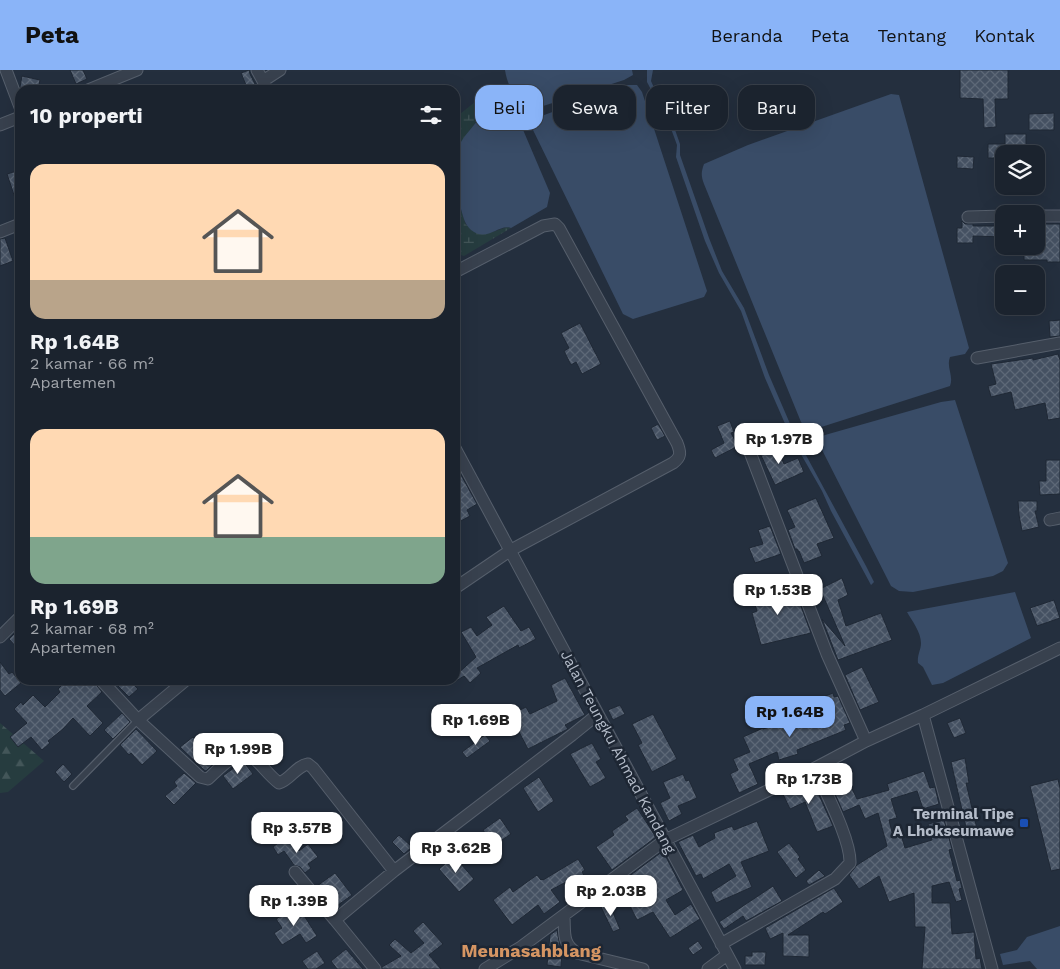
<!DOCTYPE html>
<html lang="id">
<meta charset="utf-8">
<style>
:root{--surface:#1b232e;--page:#242b36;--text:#f1f3f6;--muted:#a0a4aa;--line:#39404a;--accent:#8ab4f8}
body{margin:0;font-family:"Work Sans",sans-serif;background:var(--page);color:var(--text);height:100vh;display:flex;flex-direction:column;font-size:19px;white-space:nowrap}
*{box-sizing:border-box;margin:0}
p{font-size:16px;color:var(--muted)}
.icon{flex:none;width:28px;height:28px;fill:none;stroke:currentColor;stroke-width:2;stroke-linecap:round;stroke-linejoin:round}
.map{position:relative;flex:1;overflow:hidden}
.details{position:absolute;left:15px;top:15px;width:445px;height:600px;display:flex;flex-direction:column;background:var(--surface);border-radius:15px;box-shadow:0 5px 20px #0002,0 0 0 1px var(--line)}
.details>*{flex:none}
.guide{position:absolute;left:475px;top:15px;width:475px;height:45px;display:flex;gap:10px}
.controls{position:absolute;left:995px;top:75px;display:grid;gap:10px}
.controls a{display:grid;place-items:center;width:50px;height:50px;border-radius:10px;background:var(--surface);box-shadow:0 5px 20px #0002,0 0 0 1px var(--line);font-size:25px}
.price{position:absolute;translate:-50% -42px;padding:0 11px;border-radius:10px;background:#fff;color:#222;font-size:16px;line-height:32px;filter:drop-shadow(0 1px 2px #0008)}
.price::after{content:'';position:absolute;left:50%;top:30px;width:15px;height:11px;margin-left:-8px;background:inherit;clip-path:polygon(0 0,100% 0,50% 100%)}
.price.on{background:var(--accent);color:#111}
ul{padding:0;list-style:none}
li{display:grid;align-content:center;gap:10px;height:265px;padding:0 15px}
li span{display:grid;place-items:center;height:155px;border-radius:15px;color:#555}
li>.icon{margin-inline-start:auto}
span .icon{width:90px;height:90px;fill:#fffc;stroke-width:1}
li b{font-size:21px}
h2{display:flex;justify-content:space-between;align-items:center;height:60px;padding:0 15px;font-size:21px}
.chip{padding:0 18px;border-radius:15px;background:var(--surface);box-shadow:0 5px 20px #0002,0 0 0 1px var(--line);font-size:18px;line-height:45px}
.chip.on{background:var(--accent);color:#111}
header{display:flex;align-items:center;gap:30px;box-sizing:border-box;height:70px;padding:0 25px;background:var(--accent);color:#111}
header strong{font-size:24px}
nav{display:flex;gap:28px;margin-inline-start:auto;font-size:18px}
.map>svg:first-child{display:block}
.forest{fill:url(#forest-firs)}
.wetland{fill:url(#wetland-marsh)}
.water{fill:#394c67}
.building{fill:url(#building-cross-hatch);stroke:#1f2835}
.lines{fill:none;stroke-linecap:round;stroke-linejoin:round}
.lane-casing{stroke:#565f6c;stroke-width:8}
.street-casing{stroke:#565f6c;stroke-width:13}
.lane{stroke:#38414e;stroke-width:5.5}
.street{stroke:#38414e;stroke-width:11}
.transit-dot{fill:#1a4fb4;stroke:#1d2633;stroke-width:2}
.labels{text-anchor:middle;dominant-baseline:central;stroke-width:5;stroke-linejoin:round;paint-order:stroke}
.street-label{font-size:15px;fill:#b4bcc9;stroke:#1d2633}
.poi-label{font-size:15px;font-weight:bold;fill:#b4bcc9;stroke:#1d2633;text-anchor:end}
.quarter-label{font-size:18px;font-weight:bold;fill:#d59563;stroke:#1d2633}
</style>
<header>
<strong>Peta</strong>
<nav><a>Beranda</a><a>Peta</a><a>Tentang</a><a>Kontak</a></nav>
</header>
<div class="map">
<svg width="1060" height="899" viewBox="0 0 1060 899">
<defs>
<pattern id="forest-firs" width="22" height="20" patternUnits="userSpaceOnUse" patternTransform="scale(1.25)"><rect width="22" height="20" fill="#263c3f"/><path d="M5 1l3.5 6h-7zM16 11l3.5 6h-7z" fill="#435659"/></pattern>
<pattern id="wetland-marsh" width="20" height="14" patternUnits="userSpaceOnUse" patternTransform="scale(1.25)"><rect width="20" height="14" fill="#263c3f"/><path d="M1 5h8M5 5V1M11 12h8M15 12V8" fill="none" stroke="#435659"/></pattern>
<pattern id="building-cross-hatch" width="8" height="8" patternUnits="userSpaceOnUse" patternTransform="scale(1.25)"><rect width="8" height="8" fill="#455162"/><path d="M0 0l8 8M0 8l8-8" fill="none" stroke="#5d6877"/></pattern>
</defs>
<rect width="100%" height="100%" fill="#242f3e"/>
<path class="forest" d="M0,653L44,691L8,722L0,723Z"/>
<path class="wetland" d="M491,21L495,23L493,28L461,73L455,88V48L485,24Z
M455,122L466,155L493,162L507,157L511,158L464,186L455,183Z"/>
<path class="water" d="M505,0H632L633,5L624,10L537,38L526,40C516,30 507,15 505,0Z
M647,0H653L651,11L666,45L673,54L680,74V85L709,168L722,201L744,238L769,305L794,363L866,496L874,512L871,515L831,441L822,421L790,365L765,308L741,241L719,203L705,171L676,87L677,75L670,56L663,48L659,35L647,12Z
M626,15H637L642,22L707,221L704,227L633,249L623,244L533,60L532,53L536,48Z
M500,20L505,22L512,34L550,123L547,137L511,158C499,153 487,173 471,160C464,154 463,145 460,136C454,117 450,91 461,72C467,62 476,54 482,44C488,36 492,25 500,20Z
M891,24L899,25L969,278L965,284L950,287C946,297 954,306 950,316L815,359L806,358L801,352L704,114C701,106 701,102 704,94L748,75Z
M955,330L1008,493L1003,501L993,506L913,522L899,521L891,516L818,372L820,367L825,365L941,332Z
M1015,522L1031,568L943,613L932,615L923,597L918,593C917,585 921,580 921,573C921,562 912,551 907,542Z
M1060,856V899H1037L1030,891L1003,895L1000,884L1017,880L1027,867Z"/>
<path class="building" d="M70,0H83L87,9L76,14Z
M249,0L250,4L258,20H248L241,3Z
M960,0H1008V29H995L996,57L984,58L983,29L960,28Z
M22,6L40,10L38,20H22L20,17Z
M708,18L719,33L704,43L693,28Z
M1054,43V60H1029V44Z
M1005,64H1026V84H1000V88H988V74H1005Z
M957,86L974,87L973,99L957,98Z
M20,100V137H18L7,104Z
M962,151L965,154H973V156H1004V167L973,166V173H957V158H962Z
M1036,154H1060V192H1047V190H1024V176H1036Z
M5,168L13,191L0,196V169Z
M1060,250V266L1050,267L1049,251Z
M580,253L601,294L582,304L576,292L571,295L564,281L569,278L561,263Z
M1058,284L1060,290V348L1048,350L1045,333L1015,340L1011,322L991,327L988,316L996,314L991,294L1033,288V290Z
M730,351L734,362L731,363L738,376L715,388L711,380L724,373L717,356Z
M658,354L665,366L657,370L651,358Z
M776,373L784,394L798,388L804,402L775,415L758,379Z
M1046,390H1060V424L1040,425L1039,411H1046Z
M455,394L477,434L467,440L470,446L459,452L455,446Z
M816,428L834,468L817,474L822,486L804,493L799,481H798L797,479H795L788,460L795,457L787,440Z
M1018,431H1037V441H1035L1039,457L1022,461L1019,445Z
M770,456L781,484L755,493L749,478L763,474L758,460Z
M842,508L848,525L838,530L846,556L881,543L892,570L838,590L822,549L845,576L820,519Z
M762,511L770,535L793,515L811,563L761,575L752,543L757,541L749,516Z
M1054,530L1060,548L1037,556L1030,538Z
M504,536L521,561L529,557L536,569L519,578L518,575L477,598L481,603L470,613L464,606L456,611L455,606L476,587L461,562L471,557L477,566L492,555L486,547Z
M20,558V581L9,569Z
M0,592L9,604L12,602L21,613L5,626L0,620Z
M862,597L879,632L860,640L845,605Z
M565,608L585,645L565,655L568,659L528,679L510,645L526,637L530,644L557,631L551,615Z
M54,610H92L102,622L87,636L103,653L90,666L73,648L63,659L48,671L50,673L42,680L31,667L18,677L10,667L27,653L14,639L21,632L23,635L33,625L45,637L60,622L58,619L61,616Z
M122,610H129L138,619L129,627L117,615Z
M833,623L834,627L838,626L850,653L844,655L846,660L797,680L798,684L779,690L777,682L749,694L758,714L739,723L730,704L738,700L733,689L750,682L743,667L763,658V659L798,648V646L817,638L815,634L819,632L818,629Z
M620,635L625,644L613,650L608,640Z
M122,643L130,652L113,669L104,660Z
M653,644L677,689L652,702L638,675L642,673L632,654Z
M960,648L966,663L954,668L947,653Z
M136,659L157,681L142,695L131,683L129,685L120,675Z
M485,665L490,671L467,688L462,682Z
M193,667L204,681L218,667L230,678L206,701L204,700L180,677Z
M592,673L601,689L596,692L606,708L590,717L570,684Z
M965,688L969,713H966L978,763L968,766L951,692Z
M243,691L253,704L233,719L223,706Z
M63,694L72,704L64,712L55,702Z
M924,701L930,718L935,717L939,734L923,739L917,721L891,729L897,748L889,750L892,762L900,761L905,778L932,770L928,754L944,750L952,779L949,780L957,811L960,810L962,818L959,819L962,830L956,832L949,812L932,816V833H950L952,864L974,862L976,889L980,888L982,899H922L925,857H915L914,823L889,832L879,806L859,819L849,805L857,795L887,776L878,743L865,749L859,735L843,742L832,717L848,710L857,729L889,720L887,714Z
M184,703L196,713L174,735L165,726L177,716L174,712Z
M683,704L686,711L689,710L697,728L678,736L682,744L669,751L660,733L670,728L663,712Z
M539,707L554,731L538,742L523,718Z
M1058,709L1060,718V799L1051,801L1030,716Z
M804,712L811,726L818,723L833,756L817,762L805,732L790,739L782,722Z
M637,738L656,767L612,800L596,777L614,765L612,761L628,750L625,746Z
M500,748L511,764L493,776L483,760Z
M757,751L769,781L741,792L752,817L716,833L711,822L736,806L729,794L703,809L701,804L696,806L678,772L693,765L699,777L715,768L714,763L732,756L734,760Z
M399,765L412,777L404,784L392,772Z
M287,766L299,781L308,774L318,787L308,794L311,798L305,803L300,797L294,795L284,781L278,785L273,777Z
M789,773L800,787L798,789L806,800L796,808L777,782Z
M663,781L683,820L666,830L675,845L691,834L700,849L670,868L653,842L637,850L626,828L620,831L617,823L622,820L619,814L620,813Z
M454,786L474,809L459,822L439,799Z
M578,789L585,800L582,802L589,814L575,823L568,811L551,820L560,832L544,844L538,835L512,855L493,830L510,817L513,822L537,805L541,810L542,809L543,810Z
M819,800L825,806L809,815L806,811Z
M335,803L352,825L334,838L317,816Z
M773,816L782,831L746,851L743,846L724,859L719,852Z
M834,818L843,832L825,844L823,842L788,865H809V887L783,886V863L770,869L765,858Z
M609,833L620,859L613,862L601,837Z
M298,836L317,866L306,873L300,864L282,875L274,863L282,858L276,849Z
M423,852L443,874L429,885L441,899H382V897L401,886L389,875L395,869L411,883L424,873L413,861Z
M557,860L561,882H562L561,897L547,895L550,865Z
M698,871L703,878L693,885L688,878Z
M346,879L363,899H337L331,891Z
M317,881L325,893L316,899H308L302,891Z
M752,882H766L765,895H745V886H752Z"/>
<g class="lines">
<g class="lane-casing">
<path id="lane" d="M73,716L138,650"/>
</g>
<g class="street-casing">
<path id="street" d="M6,0L20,37
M257,0L268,20
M263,11L280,0
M88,20L137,0
M0,55L20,47
M1036,146H1060
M968,147L1004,146
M0,162L20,154
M455,202L543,156L555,154L559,158L677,373C681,383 681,387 673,393L511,480L455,518
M977,288L1060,273
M748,377L827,584L866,671
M455,378L735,899
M1050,450L1060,448
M0,567L20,547
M101,610L138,650L200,707L208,709C217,701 238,677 250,685C261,693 268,705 279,713C290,710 296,696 308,694L313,698L394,801
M923,645L992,899
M138,650L186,610
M295,802L335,850
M564,847C565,863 562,874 577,883L643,899
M721,874L835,809L850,793C851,770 825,721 815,698
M375,899L335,850L394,801L572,665L598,644
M485,899L521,877L665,770L815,698L866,671L923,645L1060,578
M708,899L727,885"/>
</g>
<use href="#lane" class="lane"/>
<use href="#street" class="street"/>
</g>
<rect class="transit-dot" x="1019" y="748" width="10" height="10" rx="2.5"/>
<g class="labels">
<g class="street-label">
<text transform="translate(618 682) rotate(62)">Jalan Teungku Ahmad Kandang</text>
</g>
<g class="poi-label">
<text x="1014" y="744">Terminal Tipe<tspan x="1014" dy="17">A Lhokseumawe</tspan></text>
</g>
<g class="quarter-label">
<text x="531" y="880">Meunasahblang</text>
</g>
</g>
</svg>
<div class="controls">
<a><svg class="icon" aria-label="layers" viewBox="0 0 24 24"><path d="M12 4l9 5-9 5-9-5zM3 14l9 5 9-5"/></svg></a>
<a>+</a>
<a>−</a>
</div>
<b class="price" style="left:779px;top:395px">Rp 1.97B</b>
<b class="price" style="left:778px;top:546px">Rp 1.53B</b>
<b class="price on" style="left:790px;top:668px">Rp 1.64B</b>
<b class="price" style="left:476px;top:676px">Rp 1.69B</b>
<b class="price" style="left:238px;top:705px">Rp 1.99B</b>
<b class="price" style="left:809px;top:735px">Rp 1.73B</b>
<b class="price" style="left:297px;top:784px">Rp 3.57B</b>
<b class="price" style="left:456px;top:804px">Rp 3.62B</b>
<b class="price" style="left:611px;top:847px">Rp 2.03B</b>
<b class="price" style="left:294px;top:857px">Rp 1.39B</b>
<div class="guide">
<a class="chip on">Beli</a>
<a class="chip">Sewa</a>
<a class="chip">Filter</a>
<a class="chip">Baru</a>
</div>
<section class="details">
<h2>10 properti<svg class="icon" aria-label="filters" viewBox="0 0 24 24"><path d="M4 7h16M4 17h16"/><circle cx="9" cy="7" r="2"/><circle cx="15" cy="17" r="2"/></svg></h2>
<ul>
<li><span style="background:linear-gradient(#ffd9b3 75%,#b9a48a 0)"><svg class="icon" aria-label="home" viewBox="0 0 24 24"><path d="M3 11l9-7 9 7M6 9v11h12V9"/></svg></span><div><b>Rp 1.64B</b><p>2 kamar · 66 m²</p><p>Apartemen</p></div></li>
<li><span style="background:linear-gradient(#ffd9b3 70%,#7fa58c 0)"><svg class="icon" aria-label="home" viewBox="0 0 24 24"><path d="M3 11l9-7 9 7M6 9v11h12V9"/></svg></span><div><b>Rp 1.69B</b><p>2 kamar · 68 m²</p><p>Apartemen</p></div></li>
</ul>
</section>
</div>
